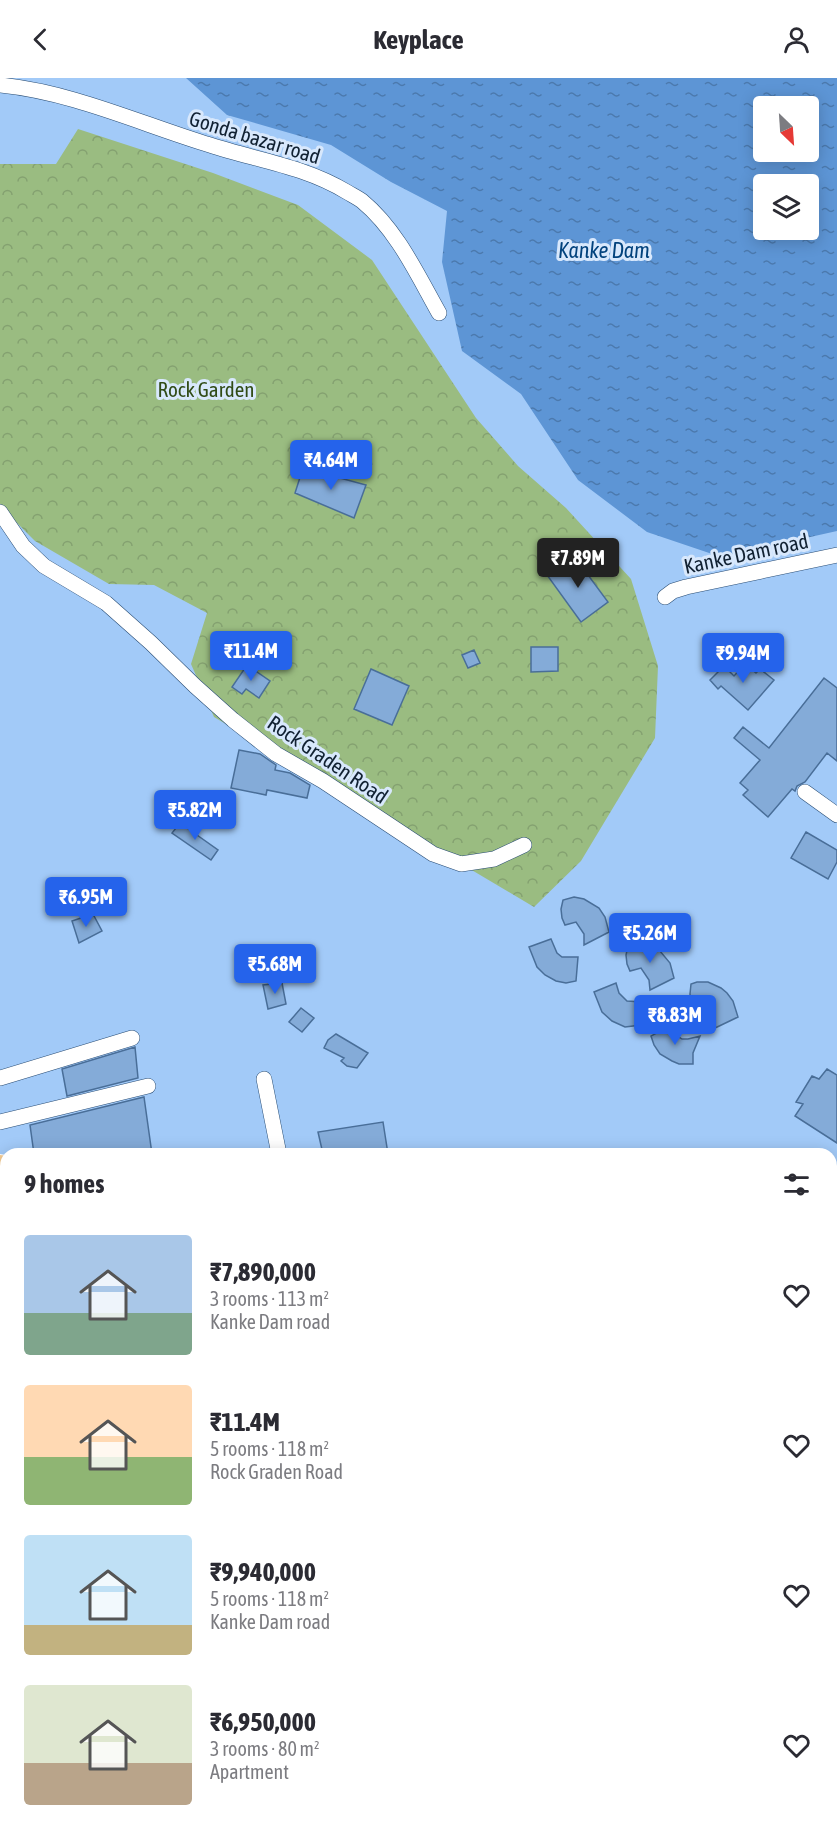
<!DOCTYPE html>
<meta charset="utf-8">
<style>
:root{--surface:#fff;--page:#f7f7f7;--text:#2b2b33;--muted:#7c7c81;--accent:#2563eb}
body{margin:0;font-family:"Asap Condensed",sans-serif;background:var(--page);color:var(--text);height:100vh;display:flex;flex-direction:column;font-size:22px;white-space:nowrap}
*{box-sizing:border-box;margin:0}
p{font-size:20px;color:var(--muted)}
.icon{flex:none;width:33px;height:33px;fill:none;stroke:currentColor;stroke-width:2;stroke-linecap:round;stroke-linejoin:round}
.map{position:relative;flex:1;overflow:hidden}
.details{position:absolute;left:0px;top:1070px;width:837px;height:686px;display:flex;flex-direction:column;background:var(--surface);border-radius:18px 18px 0 0;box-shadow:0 3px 15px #0003}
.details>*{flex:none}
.needle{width:39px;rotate:155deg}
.fabs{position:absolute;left:753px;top:18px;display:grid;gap:12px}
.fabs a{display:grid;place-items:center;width:66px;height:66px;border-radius:6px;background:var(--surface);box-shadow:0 3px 15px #0003;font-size:30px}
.price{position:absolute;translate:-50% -51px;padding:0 14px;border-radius:6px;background:var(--accent);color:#fff;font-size:20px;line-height:39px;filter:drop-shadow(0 2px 3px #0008)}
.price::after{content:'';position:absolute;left:50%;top:36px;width:18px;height:14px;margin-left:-9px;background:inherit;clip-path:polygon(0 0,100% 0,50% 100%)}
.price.current{background:#222;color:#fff}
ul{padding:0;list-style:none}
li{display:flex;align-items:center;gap:18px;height:150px;padding:0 24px}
li span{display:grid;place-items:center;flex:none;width:168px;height:120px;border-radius:6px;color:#555}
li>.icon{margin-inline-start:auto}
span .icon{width:72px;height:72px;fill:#fffc;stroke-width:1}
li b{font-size:26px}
h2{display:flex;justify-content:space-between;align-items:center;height:72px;padding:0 24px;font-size:26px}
header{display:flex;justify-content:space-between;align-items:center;height:78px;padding:0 24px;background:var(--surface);font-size:27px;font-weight:700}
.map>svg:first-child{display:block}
.park{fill:url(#park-crowns)}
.water{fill:url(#water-ripples);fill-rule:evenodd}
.building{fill:#84abd8;stroke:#496e98;stroke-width:1.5}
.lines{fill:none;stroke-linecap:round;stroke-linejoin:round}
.street-casing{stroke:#284c74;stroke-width:16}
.secondary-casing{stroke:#284c74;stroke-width:24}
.primary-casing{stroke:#fff;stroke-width:26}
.street{stroke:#fff;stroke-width:15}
.secondary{stroke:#fff;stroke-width:22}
.primary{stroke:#f8cf96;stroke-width:24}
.labels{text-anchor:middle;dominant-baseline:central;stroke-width:6;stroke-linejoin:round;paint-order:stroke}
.street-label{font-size:21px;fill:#112132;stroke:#d8e8fc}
.park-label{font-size:21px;fill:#304b16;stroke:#d8e8fc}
.water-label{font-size:22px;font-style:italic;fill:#02427c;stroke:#d8e8fc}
</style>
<header><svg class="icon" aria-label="back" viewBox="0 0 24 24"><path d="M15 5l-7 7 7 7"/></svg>Keyplace<svg class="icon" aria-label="person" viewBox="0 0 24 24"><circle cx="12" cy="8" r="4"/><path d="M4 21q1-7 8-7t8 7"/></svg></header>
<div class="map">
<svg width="837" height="1754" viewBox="0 0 837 1754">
<defs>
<pattern id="park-crowns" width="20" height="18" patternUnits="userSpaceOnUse" patternTransform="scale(1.5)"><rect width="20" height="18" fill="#9abc81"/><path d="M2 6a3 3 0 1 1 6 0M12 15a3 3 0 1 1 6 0" fill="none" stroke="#84a170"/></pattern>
<pattern id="water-ripples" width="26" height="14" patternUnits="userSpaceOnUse" patternTransform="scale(1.5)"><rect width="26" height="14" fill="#5d95d5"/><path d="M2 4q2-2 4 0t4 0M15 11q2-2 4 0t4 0" fill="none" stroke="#4b79ad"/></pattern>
</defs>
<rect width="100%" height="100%" fill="#a2caf8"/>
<path class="park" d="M78,51L213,95L298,127L372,182L476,340L518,388L566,430L631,501L658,588L655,660L581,783L534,829L214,639L191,586L207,535L154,507L109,506L35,463L0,428V86H56Z"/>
<path class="water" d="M186,0H837V453L721,479L647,454L578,402L521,316L462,273L442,184L447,133L391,104L331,67L227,37ZM764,28H808V74H764ZM764,106H808V152H764Z"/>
<path class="building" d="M303,390L366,407L354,440L295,415Z
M574,478L608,524L581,544L547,497Z
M531,569H558V593L531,594Z
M474,572L480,585L468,590L462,577Z
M745,586L756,595L760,591L774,602L748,632L721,608L718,611L710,602L724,588L734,598Z
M247,587L270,603L259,620L246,611L242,616L232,609Z
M371,591L409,608L392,647L354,631Z
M824,600L837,610V683L827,675L805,704L797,708L795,713L792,711L768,739L743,717L748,712L740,705L760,682L734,660L743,649L769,670Z
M239,672L260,676L276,687L275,692L290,695L310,707L307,720L267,712L266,717L231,710Z
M180,745L218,772L211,782L172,755Z
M806,754L837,772V784L828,801L791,780Z
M574,819L584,821L599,830L605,839L609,854L584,867V856L576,844L565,847L562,840L561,831L563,822Z
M93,836L102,853L79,865L72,843Z
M551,861L557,875L562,879H578L576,903L566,905L556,903L545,897L537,889L529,869Z
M634,866H645L660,873L670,885L674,900L650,912L649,902L641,890L630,893L627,886L626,877L628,868Z
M697,904H708L721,910L727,915L733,923L738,939L713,951V940L710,935L704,928L693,931L691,925L690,916L691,906Z
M282,905L286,926L268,931L263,907Z
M616,905L619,915L627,923L642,924L641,947L625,949L612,943L602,934L594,914Z
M301,930L314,940L302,954L289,944Z
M671,947L676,957L682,961H688L700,958L693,975V986H679L672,983L660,976L654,967L651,958Z
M336,956L368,975L357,990L347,988L341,983L344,980L324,970L328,962Z
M135,969L138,1000L67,1018L62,991Z
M827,991L837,997V1065L795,1038L803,1026L796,1024L812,998L819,1001Z
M144,1019L152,1076H34L30,1047Z
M383,1044L388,1076H323L318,1054Z"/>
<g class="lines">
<g class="street-casing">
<path id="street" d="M0,7C72,14 141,46 210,67C256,82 304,88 347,114C352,117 358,120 362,123C397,152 417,196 439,235
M0,434L23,468L44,488L106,525L151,565L195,608L233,642L276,676L323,703L433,776L461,786L494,781L524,767
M665,519L673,513L686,509L837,477
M805,714L837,737
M0,1000L132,960
M264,1001L279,1076
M0,1044L148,1008
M0,1246L6,1245
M0,1316L6,1315
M831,1324H837
M0,1392L6,1391
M0,1446H6
M0,1487H6
M0,1536H6
M831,1640L837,1639
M0,1729L6,1730
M324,1754L333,1749
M708,1754L709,1749"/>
</g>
<g class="secondary-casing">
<path id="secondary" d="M831,1173L837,1171"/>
</g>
<g class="primary-casing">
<path id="primary" d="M0,1089L6,1117
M0,1173L6,1203
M59,1749L60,1754
M78,1749L79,1754"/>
</g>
<use href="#street" class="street"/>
<use href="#secondary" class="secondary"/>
<use href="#primary" class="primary"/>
</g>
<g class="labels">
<g class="street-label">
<text transform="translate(255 59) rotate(17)">Gonda bazar road</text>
<text transform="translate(746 475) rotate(-12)">Kanke Dam road</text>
<text transform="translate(328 681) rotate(34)">Rock Graden Road</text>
</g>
<g class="park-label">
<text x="206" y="311">Rock Garden</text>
</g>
<g class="water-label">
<text x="604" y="172">Kanke Dam</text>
</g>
</g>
</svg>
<div class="fabs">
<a><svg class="needle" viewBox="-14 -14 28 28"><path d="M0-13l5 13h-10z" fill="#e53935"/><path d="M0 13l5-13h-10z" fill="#7c7c81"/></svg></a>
<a><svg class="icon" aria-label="layers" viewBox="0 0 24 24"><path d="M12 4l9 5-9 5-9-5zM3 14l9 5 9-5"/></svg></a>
</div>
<b class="price" style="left:331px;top:413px">₹4.64M</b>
<b class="price current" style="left:578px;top:511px">₹7.89M</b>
<b class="price" style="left:251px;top:604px">₹11.4M</b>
<b class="price" style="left:743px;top:606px">₹9.94M</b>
<b class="price" style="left:195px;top:763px">₹5.82M</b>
<b class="price" style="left:86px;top:850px">₹6.95M</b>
<b class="price" style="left:650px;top:886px">₹5.26M</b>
<b class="price" style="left:275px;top:917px">₹5.68M</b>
<b class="price" style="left:675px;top:968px">₹8.83M</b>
<section class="details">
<h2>9 homes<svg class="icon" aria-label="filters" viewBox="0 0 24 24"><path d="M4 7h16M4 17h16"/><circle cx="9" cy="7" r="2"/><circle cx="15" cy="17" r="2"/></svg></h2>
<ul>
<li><span style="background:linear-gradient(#a9c7e8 65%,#7fa58c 0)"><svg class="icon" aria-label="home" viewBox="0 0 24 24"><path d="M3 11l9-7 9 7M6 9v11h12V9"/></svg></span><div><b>₹7,890,000</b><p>3 rooms · 113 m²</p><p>Kanke Dam road</p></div><svg class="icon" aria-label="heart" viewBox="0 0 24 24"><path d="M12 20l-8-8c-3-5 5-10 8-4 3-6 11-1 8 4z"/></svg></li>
<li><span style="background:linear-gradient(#ffd9b3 60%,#8fb573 0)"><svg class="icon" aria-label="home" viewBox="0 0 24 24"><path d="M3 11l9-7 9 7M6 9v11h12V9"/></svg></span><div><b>₹11.4M</b><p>5 rooms · 118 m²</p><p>Rock Graden Road</p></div><svg class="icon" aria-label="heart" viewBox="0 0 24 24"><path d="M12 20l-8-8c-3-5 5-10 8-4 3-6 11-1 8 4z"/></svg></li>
<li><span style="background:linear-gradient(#bfe0f5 75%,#c2b280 0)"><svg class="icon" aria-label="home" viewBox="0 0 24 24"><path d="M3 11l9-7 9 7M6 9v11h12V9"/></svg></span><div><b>₹9,940,000</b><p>5 rooms · 118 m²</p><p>Kanke Dam road</p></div><svg class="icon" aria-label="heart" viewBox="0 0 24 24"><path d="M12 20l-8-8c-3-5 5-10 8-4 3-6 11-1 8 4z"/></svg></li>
<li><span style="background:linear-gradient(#dfe7d0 65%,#b9a48a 0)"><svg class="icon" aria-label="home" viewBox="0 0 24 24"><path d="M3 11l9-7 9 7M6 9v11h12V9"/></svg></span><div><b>₹6,950,000</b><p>3 rooms · 80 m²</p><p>Apartment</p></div><svg class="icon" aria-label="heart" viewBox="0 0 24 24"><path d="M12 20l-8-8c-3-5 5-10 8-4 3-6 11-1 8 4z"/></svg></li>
</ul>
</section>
</div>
